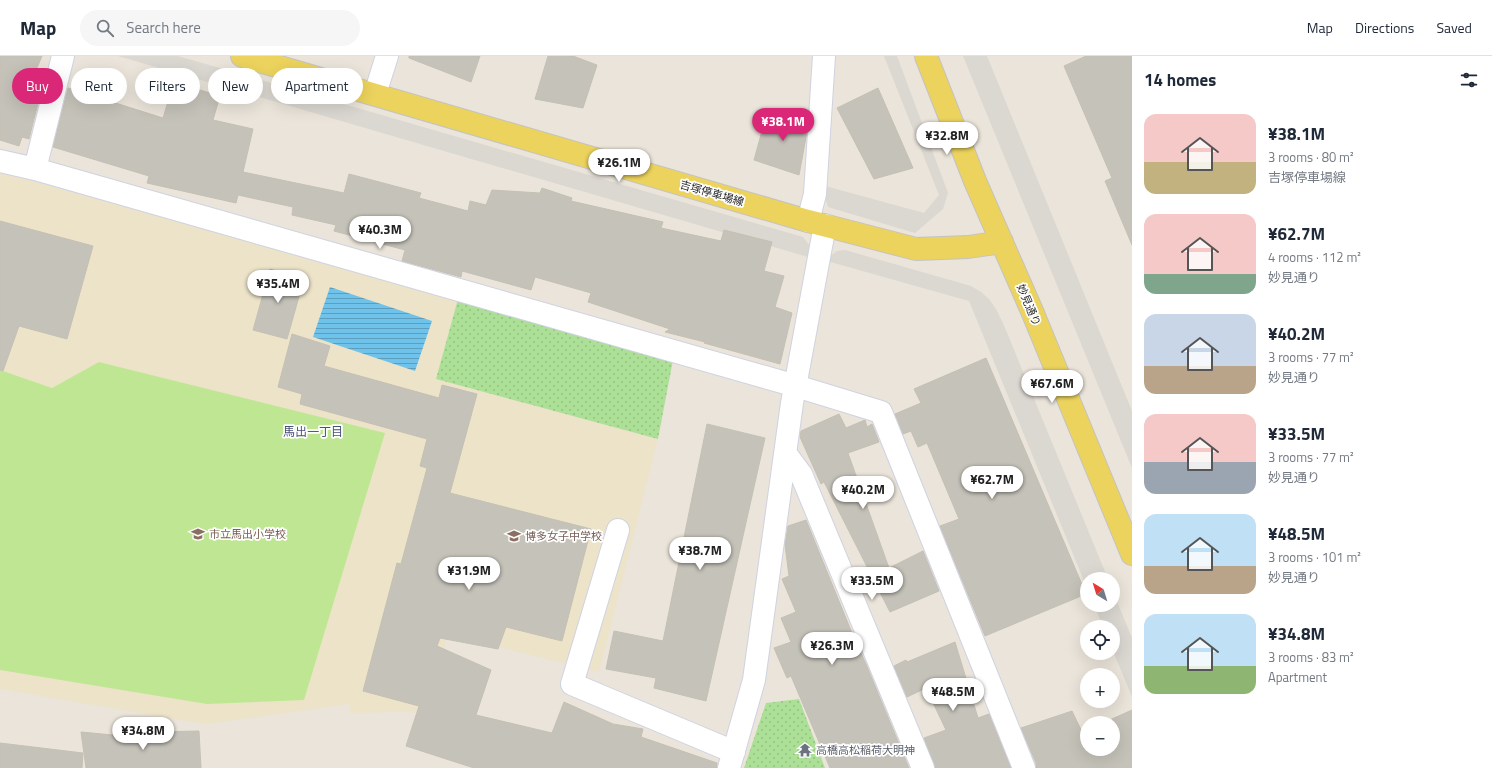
<!DOCTYPE html>
<meta charset="utf-8">
<style>
:root{--surface:#fff;--page:#f6f6f7;--text:#1f2937;--muted:#747a83;--line:#e0e1e3;--accent:#db2777}
body{margin:0;font-family:"Titillium Web","Noto Sans JP",sans-serif;background:var(--page);color:var(--text);height:100vh;display:flex;flex-direction:column;font-size:15px;white-space:nowrap}
*{box-sizing:border-box;margin:0}
p{font-size:13px;color:var(--muted)}
.icon{flex:none;width:22px;height:22px;fill:none;stroke:currentColor;stroke-width:2;stroke-linecap:round;stroke-linejoin:round}
.map{position:relative;flex:1;overflow:hidden}
.side{display:flex;flex-direction:column;background:var(--surface);width:360px}
.side>*{flex:none}
.hud{position:absolute;left:12px;top:12px;width:380px;height:36px;display:flex;gap:8px}
.needle{width:26px;rotate:322deg}
.tools{position:absolute;left:1080px;top:516px;display:grid;gap:8px}
.tools a{display:grid;place-items:center;width:40px;height:40px;border-radius:50%;background:var(--surface);box-shadow:0 4px 16px #0002;font-size:20px}
.price{position:absolute;translate:-50% -34px;padding:0 9px;border-radius:14px;background:#fff;color:#222;font-size:13px;line-height:26px;filter:drop-shadow(0 1px 2px #0008)}
.price::after{content:'';position:absolute;left:50%;top:24px;width:12px;height:9px;margin-left:-6px;background:inherit;clip-path:polygon(0 0,100% 0,50% 100%)}
.price.current{background:var(--accent);color:#fff}
ul{padding:0;list-style:none}
li{display:flex;align-items:center;gap:12px;height:100px;padding:0 12px}
li span{display:grid;place-items:center;flex:none;width:112px;height:80px;border-radius:12px;color:#555}
li>.icon{margin-inline-start:auto}
span .icon{width:48px;height:48px;fill:#fffc;stroke-width:1}
li b{font-size:17px}
h2{display:flex;justify-content:space-between;align-items:center;height:48px;padding:0 12px;font-size:17px}
.pill{padding:0 14px;border-radius:18px;background:var(--surface);box-shadow:0 4px 16px #0002;font-size:14px;line-height:36px}
.pill.current{background:var(--accent);color:#fff}
header{display:flex;align-items:center;gap:24px;box-sizing:border-box;height:56px;padding:0 20px;background:var(--surface);border-bottom:1px solid var(--line)}
header strong{font-size:19px}
nav{display:flex;gap:22px;margin-inline-start:auto;font-size:14px}
.search{width:280px;height:36px;background:var(--page);display:flex;align-items:center;gap:10px;box-sizing:border-box;padding:0 14px;border-radius:22px;color:var(--muted);font-size:15px}
main{display:flex;flex:1;min-height:0}
.map>svg:first-child{display:block}
.education{fill:#ece3c9}
.park{fill:url(#park-dots)}
.pitch{fill:#bfe793}
.plaza{fill:#dbd7d1}
.water{fill:url(#water-rules)}
.building{fill:#c5c2b9;stroke:#c5c0b4}
.lines{fill:none;stroke-linecap:round;stroke-linejoin:round}
.minor-casing{stroke:#cfd2e1;stroke-width:24}
.major-casing{stroke:#c3c3c3;stroke-width:24}
.minor{stroke:#fff;stroke-width:22}
.major{stroke:#ecd35d;stroke-width:22}
.labels{text-anchor:middle;dominant-baseline:central;stroke-width:3.5;stroke-linejoin:round;paint-order:stroke}
.street-label{font-size:11px;fill:#282828;stroke:#fff}
.education-label{font-size:11px;fill:#785e54;stroke:#fff;text-anchor:start}
.worship-label{font-size:11px;fill:#5b616d;stroke:#fff;text-anchor:start}
.neighbourhood-label{font-size:12px;fill:#4a5077;stroke:#fff}
</style>
<header>
<strong>Map</strong>
<div class="search"><svg class="icon" aria-label="search" viewBox="0 0 24 24"><circle cx="10" cy="10" r="6"/><path d="M15 15l6 6"/></svg>Search here</div>
<nav><a>Map</a><a>Directions</a><a>Saved</a></nav>
</header>
<main>
<div class="map">
<svg width="1132" height="712" viewBox="0 0 1132 712">
<defs>
<pattern id="park-dots" width="8" height="8" patternUnits="userSpaceOnUse"><rect width="8" height="8" fill="#ace097"/><path d="M2 2h.1M6 6h.1" fill="none" stroke="#94c082" stroke-width="1.8" stroke-linecap="round"/></pattern>
<pattern id="water-rules" width="6" height="5" patternUnits="userSpaceOnUse"><rect width="6" height="5" fill="#6fc3eb"/><path d="M0 2.5h6" fill="none" stroke="#5b9ebe"/></pattern>
</defs>
<rect width="100%" height="100%" fill="#eae4da"/>
<path class="education" d="M0,116L458,243L437,323L658,383L599,616L447,578L432,655L350,657V648L206,668L0,633Z"/>
<path class="park" d="M458,243L673,304L658,383L436,323Z
M799,643L825,712H744L766,647Z"/>
<path class="pitch" d="M99,306L385,377L304,644L207,648L0,614V314L52,332Z"/>
<path class="plaza" d="M118,0H178L803,181L809,189L808,201Z
M884,0H897L948,137L943,153L915,177L828,151L825,141V130L924,157L939,139Z
M963,0H987L1132,355V412Z
M845,194L971,230L981,236L989,243L996,253L1003,267L1108,523H1087V532L969,245L827,205L830,200L837,195Z
M1113,536L1132,582V641L1113,595V571H1103L1094,549H1113Z"/>
<path class="water" d="M330,231L432,265L415,315L313,281Z"/>
<path class="building" d="M0,0H42L34,19L44,23L29,83L22,81L19,90L0,84Z
M409,0H480L471,26L409,2Z
M548,0H573L597,9L583,52L535,43Z
M1086,0H1132V189L1105,125L1112,122L1064,10Z
M187,30L220,40L213,64L253,73L243,116L344,137L349,118L421,137L419,142L468,155L470,145L486,149L492,134L540,137L542,132L572,142L571,145L663,166L661,172L721,185L724,174L772,186L764,215L784,220L775,251L792,257L780,308L704,287L705,286L665,276L670,273L588,246L591,237L535,221L531,234L462,215L461,221L402,205L405,194L334,175L336,169L292,159L293,151L238,139L236,147L147,127L149,120L53,91L68,32L163,62L172,32L186,36Z
M878,32L913,112L874,123L837,52Z
M768,53L807,63V76L799,119L754,104Z
M0,165L93,190L67,283L19,270L3,315L0,314Z
M270,213L304,223L287,283L253,274Z
M292,278L330,290L324,310L439,342L442,329L477,338L450,437L591,473L562,585L506,571L498,593L440,582L437,590L491,614L476,659L552,677L564,646L613,668L643,673L641,681L717,707V712H474L406,690L419,650L363,635L397,507L401,508L427,412L420,410L427,383L300,348L302,338L278,331Z
M986,302L1086,538L985,580L940,470L959,463L927,387L918,391L911,375L903,378L895,358L921,347L914,333Z
M839,358L846,372L865,364L867,371L872,368L879,386L848,397L889,512L923,495L939,535L890,556L824,426L821,428L800,381L801,375Z
M707,368L765,382L706,645L654,632L656,622L606,613L614,575L663,585Z
M806,464L854,582L866,608L909,712H830L791,620L787,622L774,592L791,586L781,562L796,556L782,523L789,520L785,489L788,470Z
M955,586L978,662L989,658L1011,712H935L924,682L946,674L926,632L907,641L894,610L906,604L907,606Z
M1132,654V712H1036V707L1021,672L1072,655L1082,676L1087,674V693H1113V667H1103Z
M199,675L201,712H86L81,676L154,683L153,676Z
M0,687L83,697L82,712H0Z"/>
<g class="lines">
<g class="minor-casing">
<path id="minor" d="M63,0L35,113L796,330L881,356L1024,712
M375,38L387,0
M0,105L35,113
M808,165L815,138L824,0
M786,398L801,418L923,712
M618,474L572,628L734,696
M729,712L754,624L792,347L825,169"/>
</g>
<g class="major-casing">
<path id="major" d="M242,0L808,165L916,193L968,191L1002,186
M926,0L975,125L1032,255L1132,498"/>
</g>
<use href="#minor" class="minor"/>
<use href="#major" class="major"/>
</g>
<defs>
<g id="school-bare" transform="scale(1.08)"><path d="M0-5L7-2L0 1L-7-2ZM-4 1L0 2.5L4 1V4Q0 6-4 4Z" fill="#8d6e63" stroke="#fff" stroke-width="2.5" paint-order="stroke"/></g>
<g id="temple-bare" transform="scale(1.08)"><path d="M0-6L5-2H3V0L6.5 2.5H4V6H1.5V3h-3V6H-4V2.5H-6.5L-3 0V-2H-5Z" fill="#6b7280" stroke="#fff" stroke-width="2.5" paint-order="stroke"/></g>
</defs>
<g fill-rule="evenodd">
<use href="#school-bare" x="198" y="478"/>
<use href="#school-bare" x="514" y="480"/>
<use href="#temple-bare" x="805" y="694"/>
</g>
<g class="labels">
<g class="street-label">
<text transform="translate(712 137) rotate(16)">吉塚停車場線</text>
<text transform="translate(1029 249) rotate(67)">妙見通り</text>
</g>
<g class="education-label">
<text x="209" y="478">市立馬出小学校</text>
<text x="525" y="480">博多女子中学校</text>
</g>
<g class="worship-label">
<text x="816" y="694">高橋高松稲荷大明神</text>
</g>
<g class="neighbourhood-label">
<text x="313" y="375">馬出一丁目</text>
</g>
</g>
</svg>
<div class="tools">
<a><svg class="needle" viewBox="-14 -14 28 28"><path d="M0-13l5 13h-10z" fill="#e53935"/><path d="M0 13l5-13h-10z" fill="#747a83"/></svg></a>
<a><svg class="icon" aria-label="locate" viewBox="0 0 24 24"><circle cx="12" cy="12" r="6"/><path d="M12 2v4M12 18v4M2 12h4M18 12h4"/></svg></a>
<a>+</a>
<a>−</a>
</div>
<b class="price current" style="left:783px;top:86px">¥38.1M</b>
<b class="price" style="left:947px;top:100px">¥32.8M</b>
<b class="price" style="left:619px;top:127px">¥26.1M</b>
<b class="price" style="left:380px;top:194px">¥40.3M</b>
<b class="price" style="left:278px;top:248px">¥35.4M</b>
<b class="price" style="left:1052px;top:348px">¥67.6M</b>
<b class="price" style="left:992px;top:444px">¥62.7M</b>
<b class="price" style="left:863px;top:454px">¥40.2M</b>
<b class="price" style="left:700px;top:515px">¥38.7M</b>
<b class="price" style="left:469px;top:535px">¥31.9M</b>
<b class="price" style="left:872px;top:545px">¥33.5M</b>
<b class="price" style="left:832px;top:610px">¥26.3M</b>
<b class="price" style="left:953px;top:656px">¥48.5M</b>
<b class="price" style="left:143px;top:695px">¥34.8M</b>
<div class="hud">
<a class="pill current">Buy</a>
<a class="pill">Rent</a>
<a class="pill">Filters</a>
<a class="pill">New</a>
<a class="pill">Apartment</a>
</div>
</div>
<section class="side">
<h2>14 homes<svg class="icon" aria-label="filters" viewBox="0 0 24 24"><path d="M4 7h16M4 17h16"/><circle cx="9" cy="7" r="2"/><circle cx="15" cy="17" r="2"/></svg></h2>
<ul>
<li><span style="background:linear-gradient(#f6c9c9 60%,#c2b280 0)"><svg class="icon" aria-label="home" viewBox="0 0 24 24"><path d="M3 11l9-7 9 7M6 9v11h12V9"/></svg></span><div><b>¥38.1M</b><p>3 rooms · 80 m²</p><p>吉塚停車場線</p></div></li>
<li><span style="background:linear-gradient(#f6c9c9 75%,#7fa58c 0)"><svg class="icon" aria-label="home" viewBox="0 0 24 24"><path d="M3 11l9-7 9 7M6 9v11h12V9"/></svg></span><div><b>¥62.7M</b><p>4 rooms · 112 m²</p><p>妙見通り</p></div></li>
<li><span style="background:linear-gradient(#c9d6e8 65%,#b9a48a 0)"><svg class="icon" aria-label="home" viewBox="0 0 24 24"><path d="M3 11l9-7 9 7M6 9v11h12V9"/></svg></span><div><b>¥40.2M</b><p>3 rooms · 77 m²</p><p>妙見通り</p></div></li>
<li><span style="background:linear-gradient(#f6c9c9 60%,#9aa5b1 0)"><svg class="icon" aria-label="home" viewBox="0 0 24 24"><path d="M3 11l9-7 9 7M6 9v11h12V9"/></svg></span><div><b>¥33.5M</b><p>3 rooms · 77 m²</p><p>妙見通り</p></div></li>
<li><span style="background:linear-gradient(#bfe0f5 65%,#b9a48a 0)"><svg class="icon" aria-label="home" viewBox="0 0 24 24"><path d="M3 11l9-7 9 7M6 9v11h12V9"/></svg></span><div><b>¥48.5M</b><p>3 rooms · 101 m²</p><p>妙見通り</p></div></li>
<li><span style="background:linear-gradient(#bfe0f5 65%,#8fb573 0)"><svg class="icon" aria-label="home" viewBox="0 0 24 24"><path d="M3 11l9-7 9 7M6 9v11h12V9"/></svg></span><div><b>¥34.8M</b><p>3 rooms · 83 m²</p><p>Apartment</p></div></li>
</ul>
</section>
</main>
